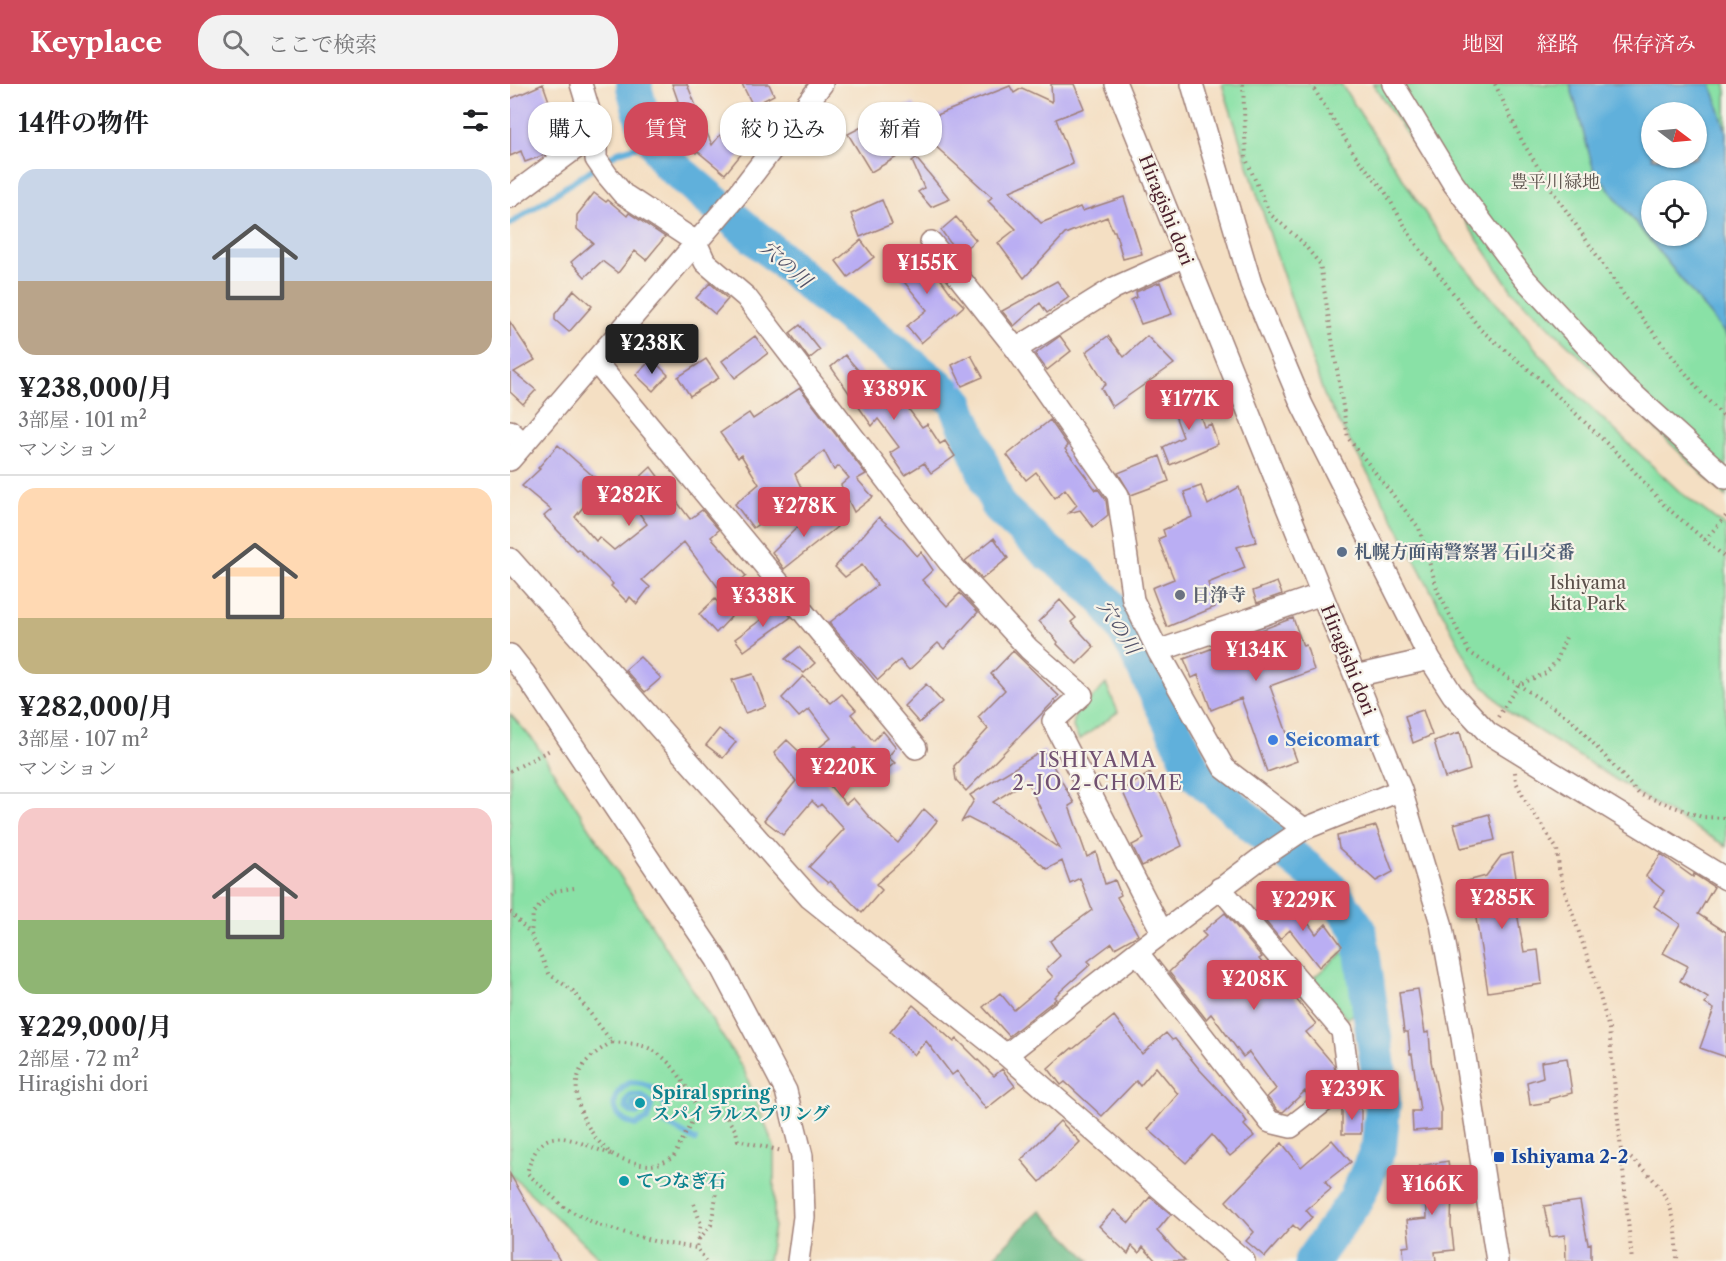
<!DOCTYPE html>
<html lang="ja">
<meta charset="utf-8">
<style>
:root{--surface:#fff;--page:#f2f2f2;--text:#202124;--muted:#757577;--line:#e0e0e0;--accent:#d1495b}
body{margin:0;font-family:"Libre Caslon Text","Noto Serif JP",serif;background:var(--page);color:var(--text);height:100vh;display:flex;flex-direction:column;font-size:22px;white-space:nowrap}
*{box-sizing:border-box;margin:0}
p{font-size:20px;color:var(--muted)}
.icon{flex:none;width:33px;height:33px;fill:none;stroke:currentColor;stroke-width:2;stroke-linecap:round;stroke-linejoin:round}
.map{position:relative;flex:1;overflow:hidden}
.side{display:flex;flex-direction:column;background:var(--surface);width:510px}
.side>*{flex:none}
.top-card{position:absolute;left:18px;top:18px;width:570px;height:54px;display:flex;gap:12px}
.needle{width:39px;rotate:106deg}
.tools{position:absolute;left:1131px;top:18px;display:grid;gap:12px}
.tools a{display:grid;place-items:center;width:66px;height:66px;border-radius:50%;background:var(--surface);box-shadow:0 2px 4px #0004;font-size:30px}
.price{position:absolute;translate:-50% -51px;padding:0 14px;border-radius:6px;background:var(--accent);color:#fff;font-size:20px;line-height:39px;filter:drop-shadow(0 2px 3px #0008)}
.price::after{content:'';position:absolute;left:50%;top:36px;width:18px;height:14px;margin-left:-9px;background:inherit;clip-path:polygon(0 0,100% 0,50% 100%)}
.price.active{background:#222;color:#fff}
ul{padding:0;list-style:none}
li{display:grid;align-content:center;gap:12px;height:318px;padding:0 18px}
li+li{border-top:2px solid var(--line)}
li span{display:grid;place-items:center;height:186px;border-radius:18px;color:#555}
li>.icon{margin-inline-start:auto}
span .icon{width:108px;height:108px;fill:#fffc;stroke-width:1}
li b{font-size:26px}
h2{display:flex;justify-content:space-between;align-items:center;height:72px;padding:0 18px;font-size:26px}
.chip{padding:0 21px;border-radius:24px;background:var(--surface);box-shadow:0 2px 4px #0004;font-size:21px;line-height:54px}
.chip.active{background:var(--accent);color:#fff}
header{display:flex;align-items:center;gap:36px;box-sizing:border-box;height:84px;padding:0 30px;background:var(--accent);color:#fff}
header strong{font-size:28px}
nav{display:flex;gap:33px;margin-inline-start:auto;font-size:21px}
.search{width:420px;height:54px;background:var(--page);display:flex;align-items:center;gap:15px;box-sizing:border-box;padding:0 21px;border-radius:24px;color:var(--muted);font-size:22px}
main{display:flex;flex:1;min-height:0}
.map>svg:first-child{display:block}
.green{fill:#89e1a6;stroke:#6a8068;stroke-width:1.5;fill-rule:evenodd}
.forest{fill:#6ebf8b;stroke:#5c6f5b;stroke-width:1.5}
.water{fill:#60b0db;stroke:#556883;stroke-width:1.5;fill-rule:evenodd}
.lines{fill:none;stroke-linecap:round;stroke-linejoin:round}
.stream{stroke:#60b0db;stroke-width:6}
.river{stroke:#60b0db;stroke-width:36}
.building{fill:#baaef3;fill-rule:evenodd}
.minor-casing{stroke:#9f7f77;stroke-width:24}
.path{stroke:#9f7f77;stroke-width:4;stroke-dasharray:1.5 4.5;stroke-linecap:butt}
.minor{stroke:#fff;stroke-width:21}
.service-dot{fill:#5c6f8a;stroke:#f7f3e8;stroke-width:2}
.worship-dot{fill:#6b7280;stroke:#f7f3e8;stroke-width:2}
.shop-dot{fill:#3f7fe0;stroke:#f7f3e8;stroke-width:2}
.culture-dot{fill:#0f9aa8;stroke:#f7f3e8;stroke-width:2}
.transit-dot{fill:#1a4fb4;stroke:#f7f3e8;stroke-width:2}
.labels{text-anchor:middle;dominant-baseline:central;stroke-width:4.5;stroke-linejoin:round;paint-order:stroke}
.park-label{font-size:18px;fill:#5a504a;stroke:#f7f3e8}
.street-label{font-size:18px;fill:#4a1f2b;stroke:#f7f3e8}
.service-label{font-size:18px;font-weight:bold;fill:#4e5e75;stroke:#f7f3e8;text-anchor:start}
.worship-label{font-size:18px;font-weight:bold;fill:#5b616d;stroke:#f7f3e8;text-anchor:start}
.shop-label{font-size:18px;font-weight:bold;fill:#366cbe;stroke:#f7f3e8;text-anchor:start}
.culture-label{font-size:18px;font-weight:bold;fill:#0d838f;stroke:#f7f3e8;text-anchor:start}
.transit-label{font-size:18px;font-weight:bold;fill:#164399;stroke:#f7f3e8;text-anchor:start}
.water-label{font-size:20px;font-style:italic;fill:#525269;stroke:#f7f3e8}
.neighbourhood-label{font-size:20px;letter-spacing:1.5px;fill:#715171;stroke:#f7f3e8}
</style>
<header>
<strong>Keyplace</strong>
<div class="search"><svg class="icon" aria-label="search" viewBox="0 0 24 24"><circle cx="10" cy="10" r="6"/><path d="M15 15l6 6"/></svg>ここで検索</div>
<nav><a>地図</a><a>経路</a><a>保存済み</a></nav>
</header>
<main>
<section class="side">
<h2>14件の物件<svg class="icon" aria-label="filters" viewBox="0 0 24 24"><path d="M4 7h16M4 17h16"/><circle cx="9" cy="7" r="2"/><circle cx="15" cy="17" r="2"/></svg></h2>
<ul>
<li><span style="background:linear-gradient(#c9d6e8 60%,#b9a48a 0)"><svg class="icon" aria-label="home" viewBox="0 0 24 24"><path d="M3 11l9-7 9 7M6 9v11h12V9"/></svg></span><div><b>¥238,000/月</b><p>3部屋 · 101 m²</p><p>マンション</p></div></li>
<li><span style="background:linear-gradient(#ffd9b3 70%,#c2b280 0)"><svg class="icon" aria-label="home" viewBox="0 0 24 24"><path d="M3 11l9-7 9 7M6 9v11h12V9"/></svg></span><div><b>¥282,000/月</b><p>3部屋 · 107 m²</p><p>マンション</p></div></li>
<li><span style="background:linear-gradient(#f6c9c9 60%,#8fb573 0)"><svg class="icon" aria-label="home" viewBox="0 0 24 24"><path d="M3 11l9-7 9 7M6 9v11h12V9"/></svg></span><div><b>¥229,000/月</b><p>2部屋 · 72 m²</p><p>Hiragishi dori</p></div></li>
</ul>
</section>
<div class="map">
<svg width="1216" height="1177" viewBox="0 0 1216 1177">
<rect width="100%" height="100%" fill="#f7f3e8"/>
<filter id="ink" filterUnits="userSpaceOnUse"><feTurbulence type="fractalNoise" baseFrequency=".0167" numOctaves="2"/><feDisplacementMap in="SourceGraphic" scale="12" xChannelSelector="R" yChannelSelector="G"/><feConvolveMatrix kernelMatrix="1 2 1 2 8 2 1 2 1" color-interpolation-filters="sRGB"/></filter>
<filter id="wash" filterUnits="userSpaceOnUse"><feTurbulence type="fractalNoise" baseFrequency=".008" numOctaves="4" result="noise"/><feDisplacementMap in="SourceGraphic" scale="24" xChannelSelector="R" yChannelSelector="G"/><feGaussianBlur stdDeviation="1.35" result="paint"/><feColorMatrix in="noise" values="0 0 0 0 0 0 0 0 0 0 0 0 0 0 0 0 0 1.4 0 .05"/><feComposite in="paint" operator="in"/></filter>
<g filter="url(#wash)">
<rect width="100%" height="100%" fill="#f4dfc3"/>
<path class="green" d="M712,0H831L934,158L1055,299L1170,408L1216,443V762L1151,724L1000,629L968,596L880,429L814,311L770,182Z
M863,0H1216V413L1002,207ZM1142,28H1186V74H1142ZM1142,106H1186V152H1142Z
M596,600L608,628L569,656L563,643L565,631Z
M0,630L24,657L234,986L264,1063V1142L258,1177H93L0,1090Z
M836,866L845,929L837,935L803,894Z"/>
<path class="forest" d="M530,1126L580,1177H479Z"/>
<path class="water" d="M1060,0H1201L1216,47V251L1084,87ZM1142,28H1186V74H1142ZM1142,106H1186V152H1142Z"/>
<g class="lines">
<path class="stream" d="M0,140L108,68L145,57
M126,1021L125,1023L123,1022V1019L128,1018L131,1022L127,1030L122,1029L116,1024V1017L121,1011C131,1010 135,1012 141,1021L138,1035L125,1041C99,1033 98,1012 120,998C141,998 164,1014 152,1037L185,1056"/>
<path class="river" d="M125,0L124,3L133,36L157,78L315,213L445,316L489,423L540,470L566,488L595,516L621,556L685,689L749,746L818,802L849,846L873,1018L869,1063L846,1115L802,1177"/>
</g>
<g id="blocks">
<path class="building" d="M33,0L46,37L55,33L60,48L37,59L40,67L37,70L15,78L11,67L0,72V15Z
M162,0H177L202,61L210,51L233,68L215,90L187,67L186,69L167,55L174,46L165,18L168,17Z
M232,0H259L264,11L243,22Z
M541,0H564L574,24L546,35L563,80L500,107L531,139L570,123L572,127L614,113L632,170L613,175L605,147H603L597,133L555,150L514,194L488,159L506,145L478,117L482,113L383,24L404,20L412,37L500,2L504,9L512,4L542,18Z
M371,33L399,66L361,88L338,50Z
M406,74L440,115L421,123L408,108L414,104L402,77Z
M84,109L96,118L98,116L117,132L119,129L155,153L136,176L125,167L108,189L92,177L75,193L61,178L83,159L67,145V131Z
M372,116L382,140L350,153L341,130Z
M446,133L466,156L448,170L431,146Z
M351,156L364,173L338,193L326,177Z
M402,164L425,192L427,190L440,208L454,222L411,259L397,242L417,226L382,183Z
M547,197L559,213L537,229L530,219L504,242L492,227Z
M650,198L662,230L631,240L621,216L627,213L626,208Z
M200,199L218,215L205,230L186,214Z
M64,206L82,222L59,248L45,236V230Z
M0,238L25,276L4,288L26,306L13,320L0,308Z
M290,241L310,266L299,275L280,249Z
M245,252L258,269L225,294L212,277Z
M550,252L561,267L537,286L525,270Z
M598,252L614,273L637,252L664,280L602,323L591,304L596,300L576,268Z
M335,271L362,302L368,298L382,317L388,311L412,343L417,340L430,360L435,357L445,372L421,389L414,379L395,391L380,369L389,363L368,335L362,342L321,283Z
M461,271L473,293L452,302L442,281Z
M142,275L158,291L143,307L126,291Z
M196,275L209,294L180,312L168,293Z
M290,304L356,390L347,395L363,413L344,428L331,401L339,394L329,382L324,386L314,367L285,390L293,408L243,444L225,420L249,400L231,371L228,374L210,349L239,329L243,335Z
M683,309L694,343L701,340L708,360L660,381L653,363L673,353L660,318Z
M540,336L558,362L555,365L586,406L588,405L596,416L598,431L583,443L570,426L559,429L567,421L555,405L545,414L526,388L516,396L497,371Z
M48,361L92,400L65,433L86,457L89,453L104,466L137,440L114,408L141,383L180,435L192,426L209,446L201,453L236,492L213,510L174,458L132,496L140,503L127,520L120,513L117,518L101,502L103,500L68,465L66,466L34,432L41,426L12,402L30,385L28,384Z
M650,372L659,397L621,411L608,389Z
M691,402L698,421L729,403L746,458L727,463L735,484L698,499L705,523L657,543L642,504L664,495L648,455L655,452L653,446L682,433L674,408Z
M308,423L327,443L274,485L262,468Z
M369,433L391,453L407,472L411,468L423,486L412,496L437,522L450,509L468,528L434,565L428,559L399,586L390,576L368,596L319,539L367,501L352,481L335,493L325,483Z
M484,454L498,474L472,495L455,477Z
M767,498L772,510L747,519L743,507Z
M205,515L221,533L206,549L189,530Z
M550,516L566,534L561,538L584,563L567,580L547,560L548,558L529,537Z
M271,521L281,533L234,567L225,555Z
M783,534L793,562L796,561L804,586L760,602L787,677L757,688L731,614L701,626L688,591L682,594L674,575Z
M289,563L305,579L294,589L275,575Z
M503,567L549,612L456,707L446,696L444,682L478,645L468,633L495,606L481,590Z
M130,573L151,594L135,608L115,586Z
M243,590L256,622L235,629L222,596Z
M293,592L321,619L332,610L346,626L341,630L363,657L373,647L386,663L378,673L385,679L368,692L345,664L310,691L336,720L343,714L360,734L388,759L414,725L427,737L400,770L366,800L372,806L352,829L320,797L318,799L299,783L334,745L311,720L308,723L302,717L273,751L254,736L286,697L264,669L277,656L296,674L321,654L299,625L289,633L272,614Z
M416,600L432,618L409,639L394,622Z
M913,626L922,651L903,659L895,632Z
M209,645L226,658L213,674L196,661Z
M950,648L960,686L935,694L924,657Z
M534,666L564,719L559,722L577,773L586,768L595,800L605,796L611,811L607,813L628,851L605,864L602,859L578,877L581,880L544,913L546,915L499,952L473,923L490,909L504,926L543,893L536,885L550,872L540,857L582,826L570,794L560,799L552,777L537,785L506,759L458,734L452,737L464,716L460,711ZM517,697L550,765L483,718Z
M640,689L654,716L672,762L632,782L622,761L634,755L612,706Z
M979,730L985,756L951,764L944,740Z
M866,742L883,788L866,797L829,764L827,752Z
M1002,769L1008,805L1003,806L1014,868L1028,866L1032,900L978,908L963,816L960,817L957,797L976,792L991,772Z
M1151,770L1183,793L1184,790L1204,803L1188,830L1216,848V973L1190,964L1204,925L1195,920L1198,914L1170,897L1178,882L1153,869L1170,840L1144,822L1154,807L1136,792Z
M781,815L806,850L816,840L832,862L809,883L780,846L770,855L756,838L760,834L757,830L770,818L774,822Z
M715,829L752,873L749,875L779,913L782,910L806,940L796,948L824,981L825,987L797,1010L795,1007L773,1028L768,1027L757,1013L766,1005L739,968L733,973L701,930L696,935L659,888L696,852L692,848Z
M908,905L915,949L919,948L921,977L931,1025V1045L903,1047L902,1027H910L902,970H900L898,948H894L889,908Z
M403,921L444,958L447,955L484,992L492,985L505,1002L476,1025L447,987L442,991L416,957L404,971L380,948Z
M604,932L632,970L656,949L662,956L665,955L690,986L733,1032L737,1038L734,1041L744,1052L720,1072L702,1051L676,1079L638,1045L668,1010L646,983L630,1002L626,997L592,1032L555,998L551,1001L538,984L555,969V970L562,964L563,965Z
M1057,974L1062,1009L1039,1015V1018L1020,1021L1017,998L1033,993L1031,978Z
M832,1024H851V1050H832Z
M550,1037L570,1058L530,1098L511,1076Z
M822,1056L841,1078L815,1098L821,1105L796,1126L802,1133L789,1147L783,1141L755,1173L736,1157L744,1148L716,1117L772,1059L791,1083Z
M938,1077L942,1107L941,1140L944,1166L925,1168L926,1177H894L893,1163L900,1162L897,1136L917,1134L916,1100H911L909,1082Z
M0,1090L50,1177H0Z
M640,1113L661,1130L647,1147L675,1177H646L633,1163L629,1169L622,1162L618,1170L589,1142L604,1126L619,1139Z
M1070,1117L1078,1160L1081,1159V1177L1056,1176L1055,1151L1040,1153L1034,1122Z"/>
</g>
</g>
<g filter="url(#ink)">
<use href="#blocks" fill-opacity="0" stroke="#9f7f77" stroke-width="1.5"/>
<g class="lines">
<g class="minor-casing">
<path id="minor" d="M71,0L86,49V75L97,91L113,110L186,158L195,178L236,213L439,478L519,565L572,611L543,637L652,848
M606,0L891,706L931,839L951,947L987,1177
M682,0L741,200L792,321L920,575L943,611L978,649L1216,795
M883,0L943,99L1013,193L1111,299L1216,394
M0,113L86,49
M421,158L506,265
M675,172L604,204L506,265L608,411L623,516L648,567L812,510
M85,277L406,664
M0,347L14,360
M0,376L228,110L312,0
M0,475L300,814L496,971L734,1177
M648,567L714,684L794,745
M0,571L15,590L207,876L276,1007L292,1072L294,1133L288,1177
M845,592L920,575
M627,868L760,1038L781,1043L839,998L832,947L710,804
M496,971L627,868L751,774L794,745L891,706"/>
</g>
<path class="path" d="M733,0L736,75L760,130L791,157L810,180L838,354L909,444L928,508L959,568L1063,637L1129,710L1192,733L1216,734
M801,0L847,74L874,106L903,156L971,246L1030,295L1116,378L1155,422L1216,474
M985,0L1012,57L1042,106L1116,214L1193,311L1216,335
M1195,456L1216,432
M988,633L1008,601L1036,589L1047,576L1056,553
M0,687L42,665
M1005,688L1006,698L1015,716L1047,765L1049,785L1054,805L1086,898L1099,945L1122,1177
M64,804L44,807L23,829L21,850L39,890L63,907L102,958C111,959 121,959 130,961C160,969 176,1001 188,1026L163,1074C157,1076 148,1081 141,1081C130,1081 111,1076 102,1070C79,1053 57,1013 71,985C78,973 91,965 102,958
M0,828L20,849
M188,1026L217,1034L226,1047L228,1056L272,1067
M1111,1067C1153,1097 1169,1124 1167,1177
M101,1070C60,1057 32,1033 17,1089L55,1124L88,1141L147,1158L187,1164
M184,1120L191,1140L187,1164L196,1177
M189,1155L201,1141L207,1107"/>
<use href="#minor" class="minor"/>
</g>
</g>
<circle class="service-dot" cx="832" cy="468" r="6"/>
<circle class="worship-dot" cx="670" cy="511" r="6"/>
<circle class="shop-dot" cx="763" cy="656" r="6"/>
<g class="culture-dot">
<circle cx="130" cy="1019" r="6"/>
<circle cx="114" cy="1097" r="6"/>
</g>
<rect class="transit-dot" x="983" y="1067" width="12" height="12" rx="3"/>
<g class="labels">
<g class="park-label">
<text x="1045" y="98">豊平川緑地</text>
<text x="1078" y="499">Ishiyama<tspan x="1078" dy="21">kita Park</tspan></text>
</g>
<g class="street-label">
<text transform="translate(656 126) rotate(68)">Hiragishi dori</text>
<text transform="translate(838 576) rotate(68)">Hiragishi dori</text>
</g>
<g class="service-label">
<text x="844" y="468">札幌方面南警察署 石山交番</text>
</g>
<g class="worship-label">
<text x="682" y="511">日浄寺</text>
</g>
<g class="shop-label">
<text x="775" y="656">Seicomart</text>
</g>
<g class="culture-label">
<text x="142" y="1009">Spiral spring<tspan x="142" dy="21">スパイラルスプリング</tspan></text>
<text x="126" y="1097">てつなぎ石</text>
</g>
<g class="transit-label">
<text x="1001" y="1073">Ishiyama 2-2</text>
</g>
<g class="water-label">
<text transform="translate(276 180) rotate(41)">穴の川</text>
<text transform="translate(609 543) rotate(57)">穴の川</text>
</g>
<g class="neighbourhood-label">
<text x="588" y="676">ISHIYAMA<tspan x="588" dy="23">2-JO 2-CHOME</tspan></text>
</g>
</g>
</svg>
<div class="tools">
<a><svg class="needle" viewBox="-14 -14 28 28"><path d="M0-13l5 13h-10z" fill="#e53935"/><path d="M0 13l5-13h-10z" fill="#757577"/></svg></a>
<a><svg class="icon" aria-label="locate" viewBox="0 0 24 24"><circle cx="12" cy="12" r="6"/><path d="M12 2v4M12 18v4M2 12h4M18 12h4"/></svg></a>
</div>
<b class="price" style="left:417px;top:211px">¥155K</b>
<b class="price active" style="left:142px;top:291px">¥238K</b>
<b class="price" style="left:384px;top:337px">¥389K</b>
<b class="price" style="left:679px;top:347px">¥177K</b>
<b class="price" style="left:119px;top:443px">¥282K</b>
<b class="price" style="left:294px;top:454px">¥278K</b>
<b class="price" style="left:253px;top:544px">¥338K</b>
<b class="price" style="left:746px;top:598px">¥134K</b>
<b class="price" style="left:333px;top:715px">¥220K</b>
<b class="price" style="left:992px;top:846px">¥285K</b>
<b class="price" style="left:793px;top:848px">¥229K</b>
<b class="price" style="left:744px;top:927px">¥208K</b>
<b class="price" style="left:842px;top:1037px">¥239K</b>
<b class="price" style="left:922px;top:1132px">¥166K</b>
<div class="top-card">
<a class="chip">購入</a>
<a class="chip active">賃貸</a>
<a class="chip">絞り込み</a>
<a class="chip">新着</a>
</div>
</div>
</main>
